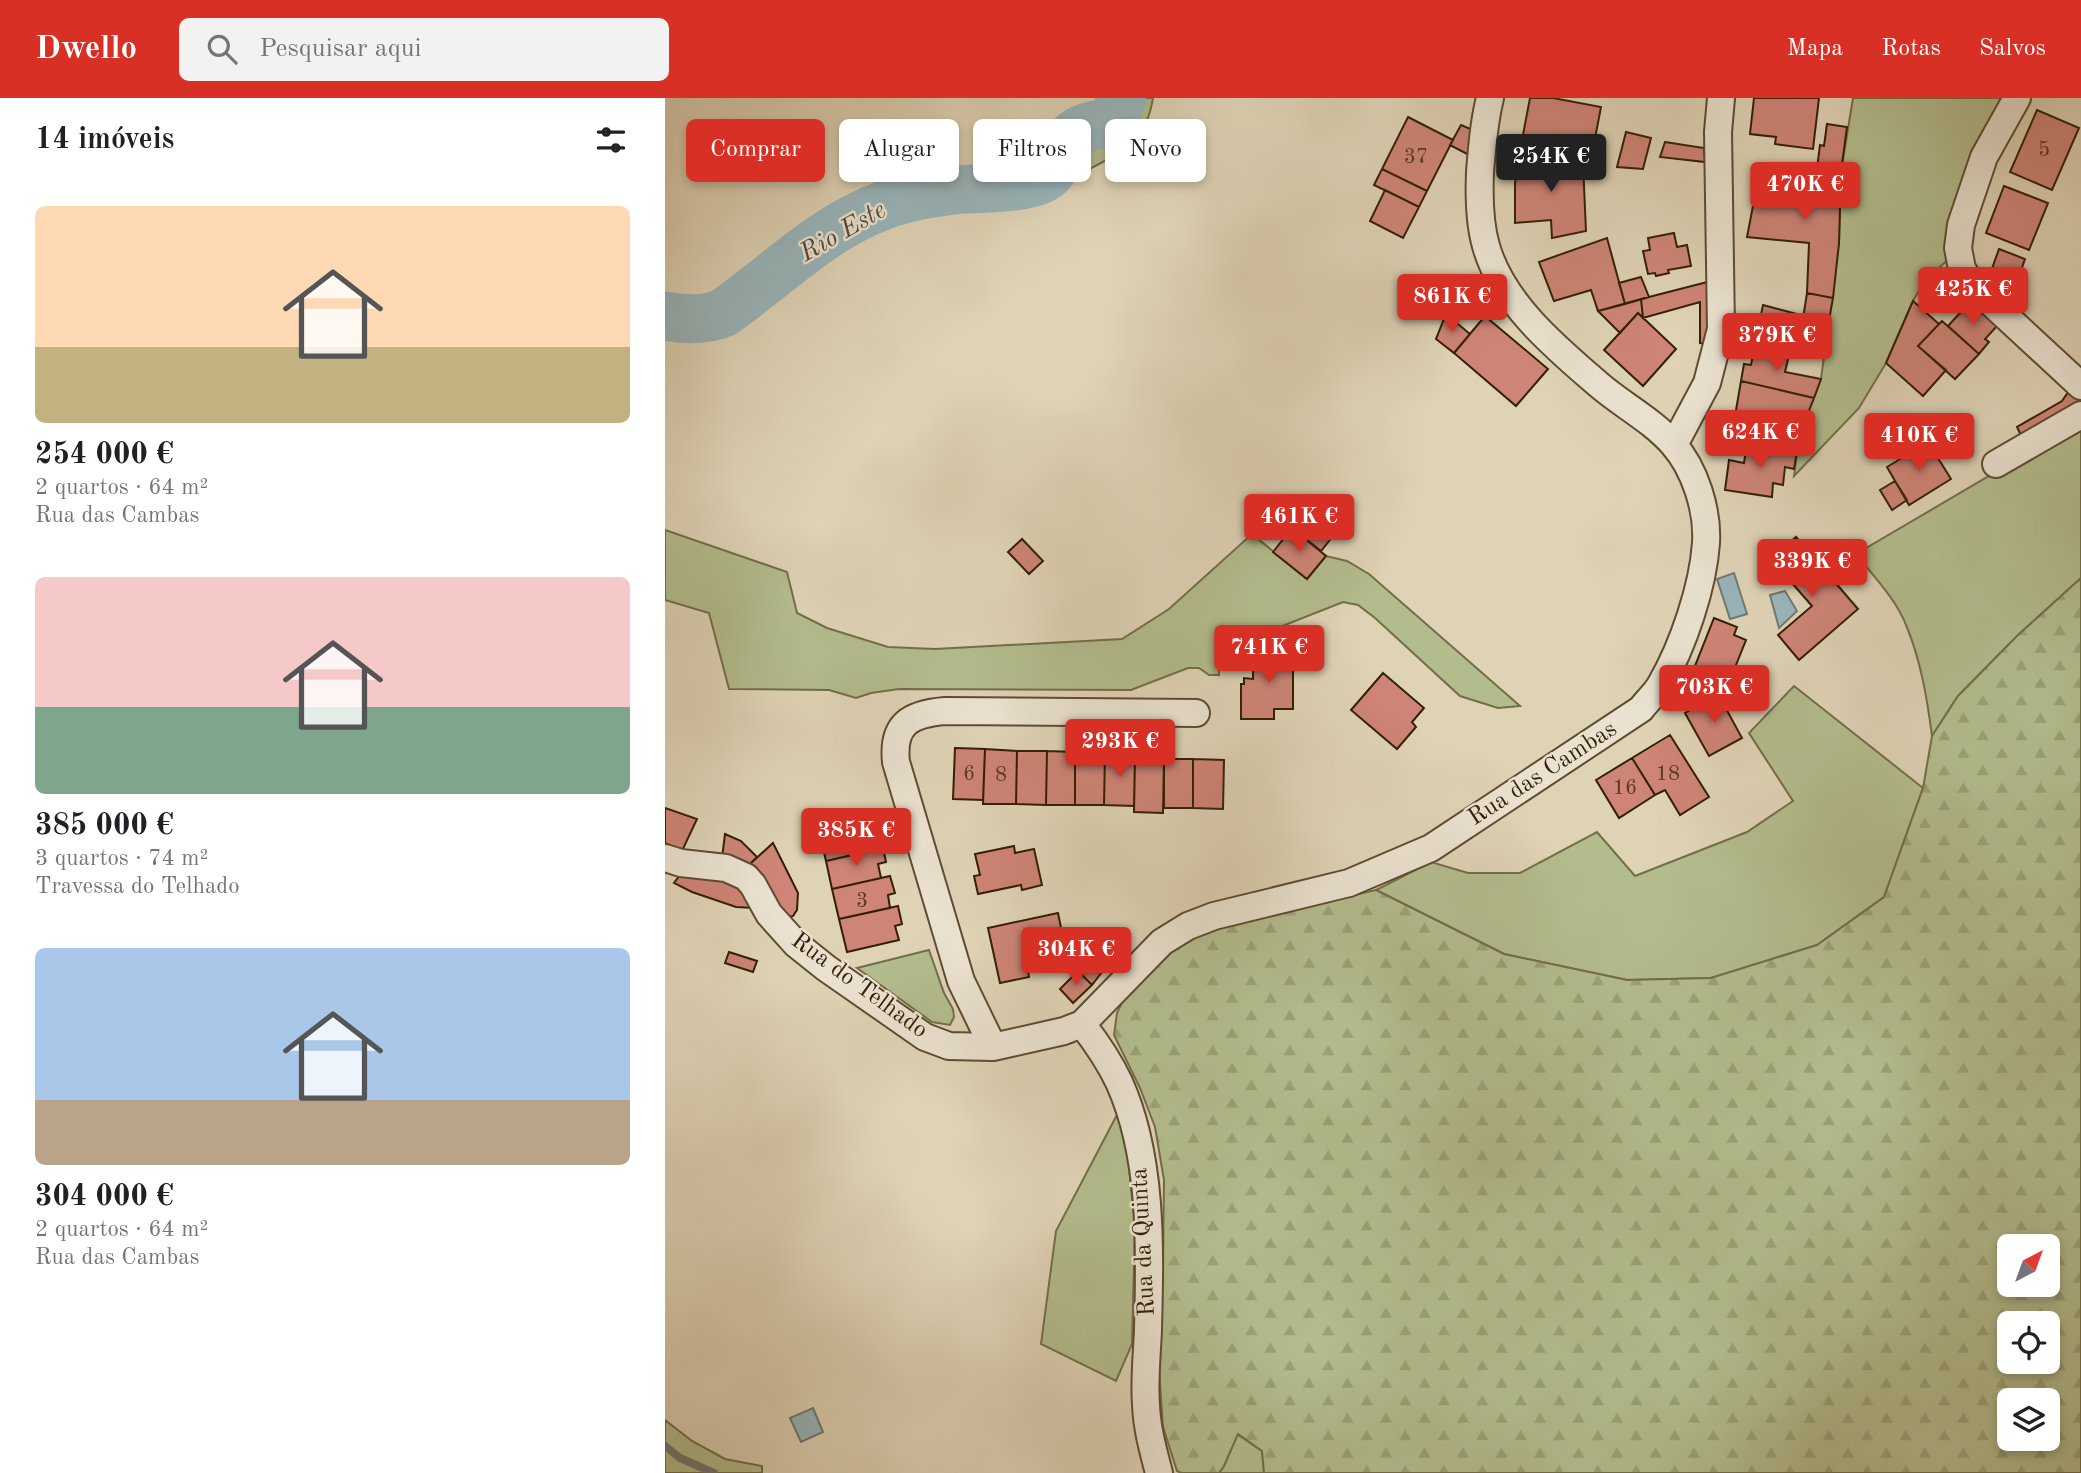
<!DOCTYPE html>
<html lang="pt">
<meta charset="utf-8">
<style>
:root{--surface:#fff;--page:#f2f2f2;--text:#202124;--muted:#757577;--accent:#d93025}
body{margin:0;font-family:"Old Standard TT",serif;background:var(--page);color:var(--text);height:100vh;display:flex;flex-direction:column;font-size:26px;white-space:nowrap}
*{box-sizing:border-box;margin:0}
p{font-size:23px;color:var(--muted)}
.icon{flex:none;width:38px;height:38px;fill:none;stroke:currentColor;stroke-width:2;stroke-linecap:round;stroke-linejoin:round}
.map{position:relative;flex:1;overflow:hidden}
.panel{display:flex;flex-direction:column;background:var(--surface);width:665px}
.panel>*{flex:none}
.banner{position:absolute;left:21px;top:21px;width:665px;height:63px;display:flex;gap:14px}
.needle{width:46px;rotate:41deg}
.fabs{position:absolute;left:1332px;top:1136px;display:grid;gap:14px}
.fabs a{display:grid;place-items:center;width:63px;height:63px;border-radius:10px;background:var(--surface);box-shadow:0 4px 10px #0003;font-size:35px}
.price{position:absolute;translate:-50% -60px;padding:0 16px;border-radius:7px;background:var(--accent);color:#fff;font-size:23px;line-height:46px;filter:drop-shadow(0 2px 4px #0008)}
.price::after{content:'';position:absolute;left:50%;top:42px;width:21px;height:16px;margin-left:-10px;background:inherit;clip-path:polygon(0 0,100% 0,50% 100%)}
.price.active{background:#222;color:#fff}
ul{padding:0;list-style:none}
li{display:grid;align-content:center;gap:14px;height:371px;padding:0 35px}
li span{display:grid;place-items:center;height:217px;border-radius:10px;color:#555}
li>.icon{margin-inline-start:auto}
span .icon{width:126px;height:126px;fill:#fffc;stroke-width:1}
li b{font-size:30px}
h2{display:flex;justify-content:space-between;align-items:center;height:84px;padding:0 35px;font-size:30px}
.pill{padding:0 24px;border-radius:10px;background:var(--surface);box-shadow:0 4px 10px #0003;font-size:24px;line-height:63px}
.pill.active{background:var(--accent);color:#fff}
header{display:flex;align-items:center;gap:42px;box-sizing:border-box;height:98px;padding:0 35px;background:var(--accent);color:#fff}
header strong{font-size:33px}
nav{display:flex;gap:38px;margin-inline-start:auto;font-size:24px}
.search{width:490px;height:63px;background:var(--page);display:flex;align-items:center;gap:18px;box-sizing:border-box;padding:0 24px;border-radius:10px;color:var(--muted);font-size:26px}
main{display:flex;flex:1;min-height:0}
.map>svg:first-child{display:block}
.green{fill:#b3bc8d;stroke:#736e49;stroke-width:2}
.forest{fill:url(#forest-firs);stroke:#736e49;stroke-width:2;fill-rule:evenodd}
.water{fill:#99b5ba;stroke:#707972;stroke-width:2}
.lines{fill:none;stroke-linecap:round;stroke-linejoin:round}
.stream{stroke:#707972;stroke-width:8}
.river{stroke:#99b5ba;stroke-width:49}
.building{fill:#ce8476;stroke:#331f05;stroke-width:2}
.street-casing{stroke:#5e4c31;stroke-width:30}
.street{stroke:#eae2d0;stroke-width:26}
.labels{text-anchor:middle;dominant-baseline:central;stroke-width:5;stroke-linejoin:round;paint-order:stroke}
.number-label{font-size:21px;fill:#5a3821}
.street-label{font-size:24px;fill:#331f05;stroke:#eae2d0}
.water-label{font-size:26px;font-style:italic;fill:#524c3b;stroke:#eae2d0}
</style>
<header>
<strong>Dwello</strong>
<div class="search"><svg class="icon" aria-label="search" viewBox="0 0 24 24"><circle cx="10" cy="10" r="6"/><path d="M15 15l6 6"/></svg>Pesquisar aqui</div>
<nav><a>Mapa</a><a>Rotas</a><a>Salvos</a></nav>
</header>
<main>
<section class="panel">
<h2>14 imóveis<svg class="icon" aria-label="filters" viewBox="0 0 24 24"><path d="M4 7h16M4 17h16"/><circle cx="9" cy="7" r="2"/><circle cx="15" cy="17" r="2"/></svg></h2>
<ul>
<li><span style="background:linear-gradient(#ffd9b3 65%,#c2b280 0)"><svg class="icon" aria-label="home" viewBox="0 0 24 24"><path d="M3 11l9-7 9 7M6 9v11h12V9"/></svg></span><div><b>254 000 €</b><p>2 quartos · 64 m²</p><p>Rua das Cambas</p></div></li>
<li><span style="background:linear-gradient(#f6c9c9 60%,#7fa58c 0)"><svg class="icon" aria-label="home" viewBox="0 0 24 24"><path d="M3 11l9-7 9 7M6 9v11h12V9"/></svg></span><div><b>385 000 €</b><p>3 quartos · 74 m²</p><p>Travessa do Telhado</p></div></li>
<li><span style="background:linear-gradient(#a9c7e8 70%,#b9a48a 0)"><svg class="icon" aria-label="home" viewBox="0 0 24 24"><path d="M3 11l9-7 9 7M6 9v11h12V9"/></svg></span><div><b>304 000 €</b><p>2 quartos · 64 m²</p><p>Rua das Cambas</p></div></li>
</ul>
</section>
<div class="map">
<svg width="1416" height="1375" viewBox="0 0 1416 1375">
<defs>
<pattern id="forest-firs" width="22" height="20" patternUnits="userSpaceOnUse" patternTransform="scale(1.75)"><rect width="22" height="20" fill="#b3bc8d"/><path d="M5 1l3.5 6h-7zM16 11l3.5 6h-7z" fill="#9aa178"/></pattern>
</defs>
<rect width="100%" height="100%" fill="#dfd3b6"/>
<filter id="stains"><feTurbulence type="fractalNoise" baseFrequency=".00286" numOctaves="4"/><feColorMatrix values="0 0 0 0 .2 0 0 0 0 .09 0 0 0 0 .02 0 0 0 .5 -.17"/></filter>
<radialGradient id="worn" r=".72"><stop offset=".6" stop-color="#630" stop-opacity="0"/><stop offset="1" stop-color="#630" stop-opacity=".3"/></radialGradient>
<path class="green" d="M466,0H488C480,47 459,52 421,73L401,61C406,54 410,43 419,40C424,38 431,38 436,37C455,33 463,18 466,0Z
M1188,0H1340L1285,118V160L1261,181L1248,203L1221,265L1194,310L1129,378L1135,335L1156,281L1174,145L1176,74Z
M1416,331V480L1352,538L1293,598L1267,638C1262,600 1256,563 1241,527C1231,501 1208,478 1191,456L1329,375Z
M0,432L122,474L132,515L162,530L223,549L270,551L457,541L504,511L587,436L642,481L661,458L682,463L704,476L855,608L833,610L795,598L710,520L693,507L678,504L554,553V577H544L534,570H523L466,592L234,591L206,595L191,600L164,592L64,591L44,515L0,502Z
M1129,588L1258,690L1219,799L1152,847L1046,880L962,882L839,856L711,792L766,764L803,775H855L932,734L970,778L1082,734L1128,703L1084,635Z
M264,852L279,895L288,911L289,919L285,927L267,924L192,870Z
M454,1013L463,1058L470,1129L467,1246L451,1283L376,1246L391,1133Z
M0,1322L27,1343L60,1361L97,1368V1375H0Z
M572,1336L597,1353L599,1375H554L559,1368Z"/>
<path class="forest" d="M1416,480V1375H599L597,1353L573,1336L559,1368L554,1375H516L512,1373L498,1329L493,1257L498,1168L499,1082L490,1029L475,990L449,937L452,915L463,892L493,862L522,840L561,827L711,792L839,856L962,882L1046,880L1152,847L1219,799L1258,690L1267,638L1293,598L1352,538ZM1344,1148H1382V1186H1344ZM1344,1225H1382V1264H1344ZM1344,1302H1382V1340H1344Z"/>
<path class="water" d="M1069,475L1082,516L1065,521L1052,481Z
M1120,493L1132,513L1114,530L1105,497Z
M148,1310L158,1334L136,1344L125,1320Z"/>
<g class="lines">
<path class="stream" d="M0,1348L15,1360L49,1375"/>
<path class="river" d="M0,218C20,222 39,223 58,215C110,179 157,130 217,108C239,99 265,95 289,92C312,90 360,91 379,80C395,71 395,49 408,37C418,27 435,28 447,23L457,0"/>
</g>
<path class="building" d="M865,0H888L936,9L927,56L857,42Z
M1089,0H1154L1148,51L1110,46L1111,39L1085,36Z
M1372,12L1414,30L1387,92L1345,74Z
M743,19L788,42L762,93L717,71Z
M1162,26L1182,29L1176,74L1152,71L1155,47L1159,48Z
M796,27L808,32L804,57L785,47Z
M961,34L986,40L978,71L952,69Z
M1000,44L1039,50L1040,64L995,59Z
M855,57L918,66L921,133L887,140L886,122L850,125V85Z
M1130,68L1176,74L1174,145L1168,200L1142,195L1144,145L1082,139L1091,92L1126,95Z
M717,71L762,93L754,109L709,87Z
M1339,88L1383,105L1364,152L1321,135Z
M720,92L754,109L738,140L705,123Z
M1009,135L1012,149L1022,147L1026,168L1003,172L1004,175L991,178L990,175L983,176L978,153L985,152L983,140Z
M942,140L960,206L933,213L926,192L889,203L874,164Z
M1334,151L1360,161L1350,189L1324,179Z
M976,179L984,199L960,206L954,185Z
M1046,183V246L1035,245V204L978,220L976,201Z
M1142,195L1168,200L1159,250L1134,246Z
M976,201L978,220L973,215L955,235L933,213Z
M1248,203L1274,226L1253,248L1281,272L1258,298L1221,265Z
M1305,204L1332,228L1320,241L1324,244L1314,256L1283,228Z
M1098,207L1132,216L1125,253L1090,246Z
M973,215L1011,251L978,288L939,252Z
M781,216L805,236L789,255L771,241Z
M820,218L883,271L851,308L789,255Z
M1277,223L1314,256L1290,281L1253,248Z
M1090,246L1125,253L1120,274L1156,281L1149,300L1076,283L1079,266L1086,267Z
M1076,283L1149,300L1135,335L1132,353L1117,351L1120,331L1069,324Z
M1406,290L1415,301L1413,309L1359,344L1352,329L1397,303Z
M1263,344L1286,381L1244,407L1222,369Z
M1082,346L1132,353L1129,371L1120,369L1118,387L1108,385L1107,399L1060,392L1064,362L1079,365Z
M1230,383L1242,402L1227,412L1215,392Z
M640,415L668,438L656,453L627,430Z
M627,430L661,458L642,481L608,454Z
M1131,439L1193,511L1134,562L1113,537L1147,508L1106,461Z
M357,441L378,463L364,476L343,454Z
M1049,520L1072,529L1069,537L1081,542L1063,587L1028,573Z
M608,550H628V611H609V621H576V586H579V580L588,581V554H608Z
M718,575L759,610L747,624L751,629L732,651L686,612Z
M1053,596L1077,640L1044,658L1020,615Z
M1005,637L1044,699L1015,717L1000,692L990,697L967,660Z
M290,650L320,651L318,702L288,701Z
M320,651L352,653L351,706H318Z
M352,653H382L381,707L351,706Z
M382,653L410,654V707H381Z
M410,654L440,655L439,707H410Z
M440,655H470L469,708L439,707Z
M967,660L990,697L954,720L931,682Z
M470,661H499L498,715L469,714Z
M499,661H528V710H499Z
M528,661L559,662L558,711L528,710Z
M0,710L32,721L17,753L0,745Z
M210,720L213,736L206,738L209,752L161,763L154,733Z
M60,736L76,743L92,759L85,766L57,760Z
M108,745L133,795L132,812L128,818L122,819L85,766Z
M349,748L350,755L369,751L377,787L357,792L356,787L313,796L309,778L315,777L310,756Z
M218,750L221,764L213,766L216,780L167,791L161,763Z
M18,773L80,786L89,810L71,809L27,794L9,785Z
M225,778L230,795L223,797L225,810L174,821L167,791Z
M233,808L237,826L230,828L234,842L182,854L174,821Z
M393,815L398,839L382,843L385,857L361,862L364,879L335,885L323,830Z
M64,854L92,863L88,874L60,865Z
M422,867L437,874L427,887L417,877Z
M413,873L427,887L408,905L395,891Z"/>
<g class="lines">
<g class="street-casing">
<path id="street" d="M1352,0L1319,59L1296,127L1293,150L1297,171L1308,188L1416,288
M1009,347L1042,285L1056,231L1053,34L1056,0
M1331,366L1416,317
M0,760L16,765L61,770L81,779L88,787L104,816L131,846L161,870L260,939L284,948L328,949L399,933L417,926L497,844L523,828L549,818L684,785L766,750L976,611C982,603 991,595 996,586C1018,548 1038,489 1041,445C1043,412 1030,371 1008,346C987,322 957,307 933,286C890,249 837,205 821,148C814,124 814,98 815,74C817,49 819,24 825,0
M417,926C431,944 444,963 454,984C488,1059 485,1152 483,1232C482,1257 479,1282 481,1307C482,1331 488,1352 494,1375
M328,949L296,883L231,664C227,626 245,616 280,613L531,615"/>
</g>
<use href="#street" class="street"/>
</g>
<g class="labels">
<g class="number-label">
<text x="1379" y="52">5</text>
<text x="751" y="59">37</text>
<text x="304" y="676">6</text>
<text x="1003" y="676">18</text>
<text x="336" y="677">8</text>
<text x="960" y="690">16</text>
<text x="197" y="803">3</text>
</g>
<g class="street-label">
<text transform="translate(878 676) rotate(-33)">Rua das Cambas</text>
<text transform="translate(194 888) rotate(36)">Rua do Telhado</text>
<text transform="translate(479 1144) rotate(-93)">Rua da Quinta</text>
</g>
<g class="water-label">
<text transform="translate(178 134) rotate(-30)">Rio Este</text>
</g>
</g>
<rect width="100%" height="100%" filter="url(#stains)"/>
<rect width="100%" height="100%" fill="url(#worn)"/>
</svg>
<div class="fabs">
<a><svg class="needle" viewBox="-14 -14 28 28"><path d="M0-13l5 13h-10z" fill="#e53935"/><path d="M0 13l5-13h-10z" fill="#757577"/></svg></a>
<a><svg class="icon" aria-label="locate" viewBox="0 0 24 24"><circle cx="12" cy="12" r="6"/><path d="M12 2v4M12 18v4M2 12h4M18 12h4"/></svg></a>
<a><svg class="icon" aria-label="layers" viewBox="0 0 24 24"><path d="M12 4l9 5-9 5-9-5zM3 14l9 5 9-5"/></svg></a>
</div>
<b class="price active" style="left:886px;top:96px">254K €</b>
<b class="price" style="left:1140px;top:124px">470K €</b>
<b class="price" style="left:1308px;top:229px">425K €</b>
<b class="price" style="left:787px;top:236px">861K €</b>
<b class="price" style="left:1112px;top:275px">379K €</b>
<b class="price" style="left:1095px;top:372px">624K €</b>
<b class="price" style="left:1254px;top:375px">410K €</b>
<b class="price" style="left:634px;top:456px">461K €</b>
<b class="price" style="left:1147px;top:501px">339K €</b>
<b class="price" style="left:604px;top:587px">741K €</b>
<b class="price" style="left:1049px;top:627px">703K €</b>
<b class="price" style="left:455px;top:681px">293K €</b>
<b class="price" style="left:191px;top:770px">385K €</b>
<b class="price" style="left:411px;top:889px">304K €</b>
<div class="banner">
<a class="pill active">Comprar</a>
<a class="pill">Alugar</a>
<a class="pill">Filtros</a>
<a class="pill">Novo</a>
</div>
</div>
</main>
